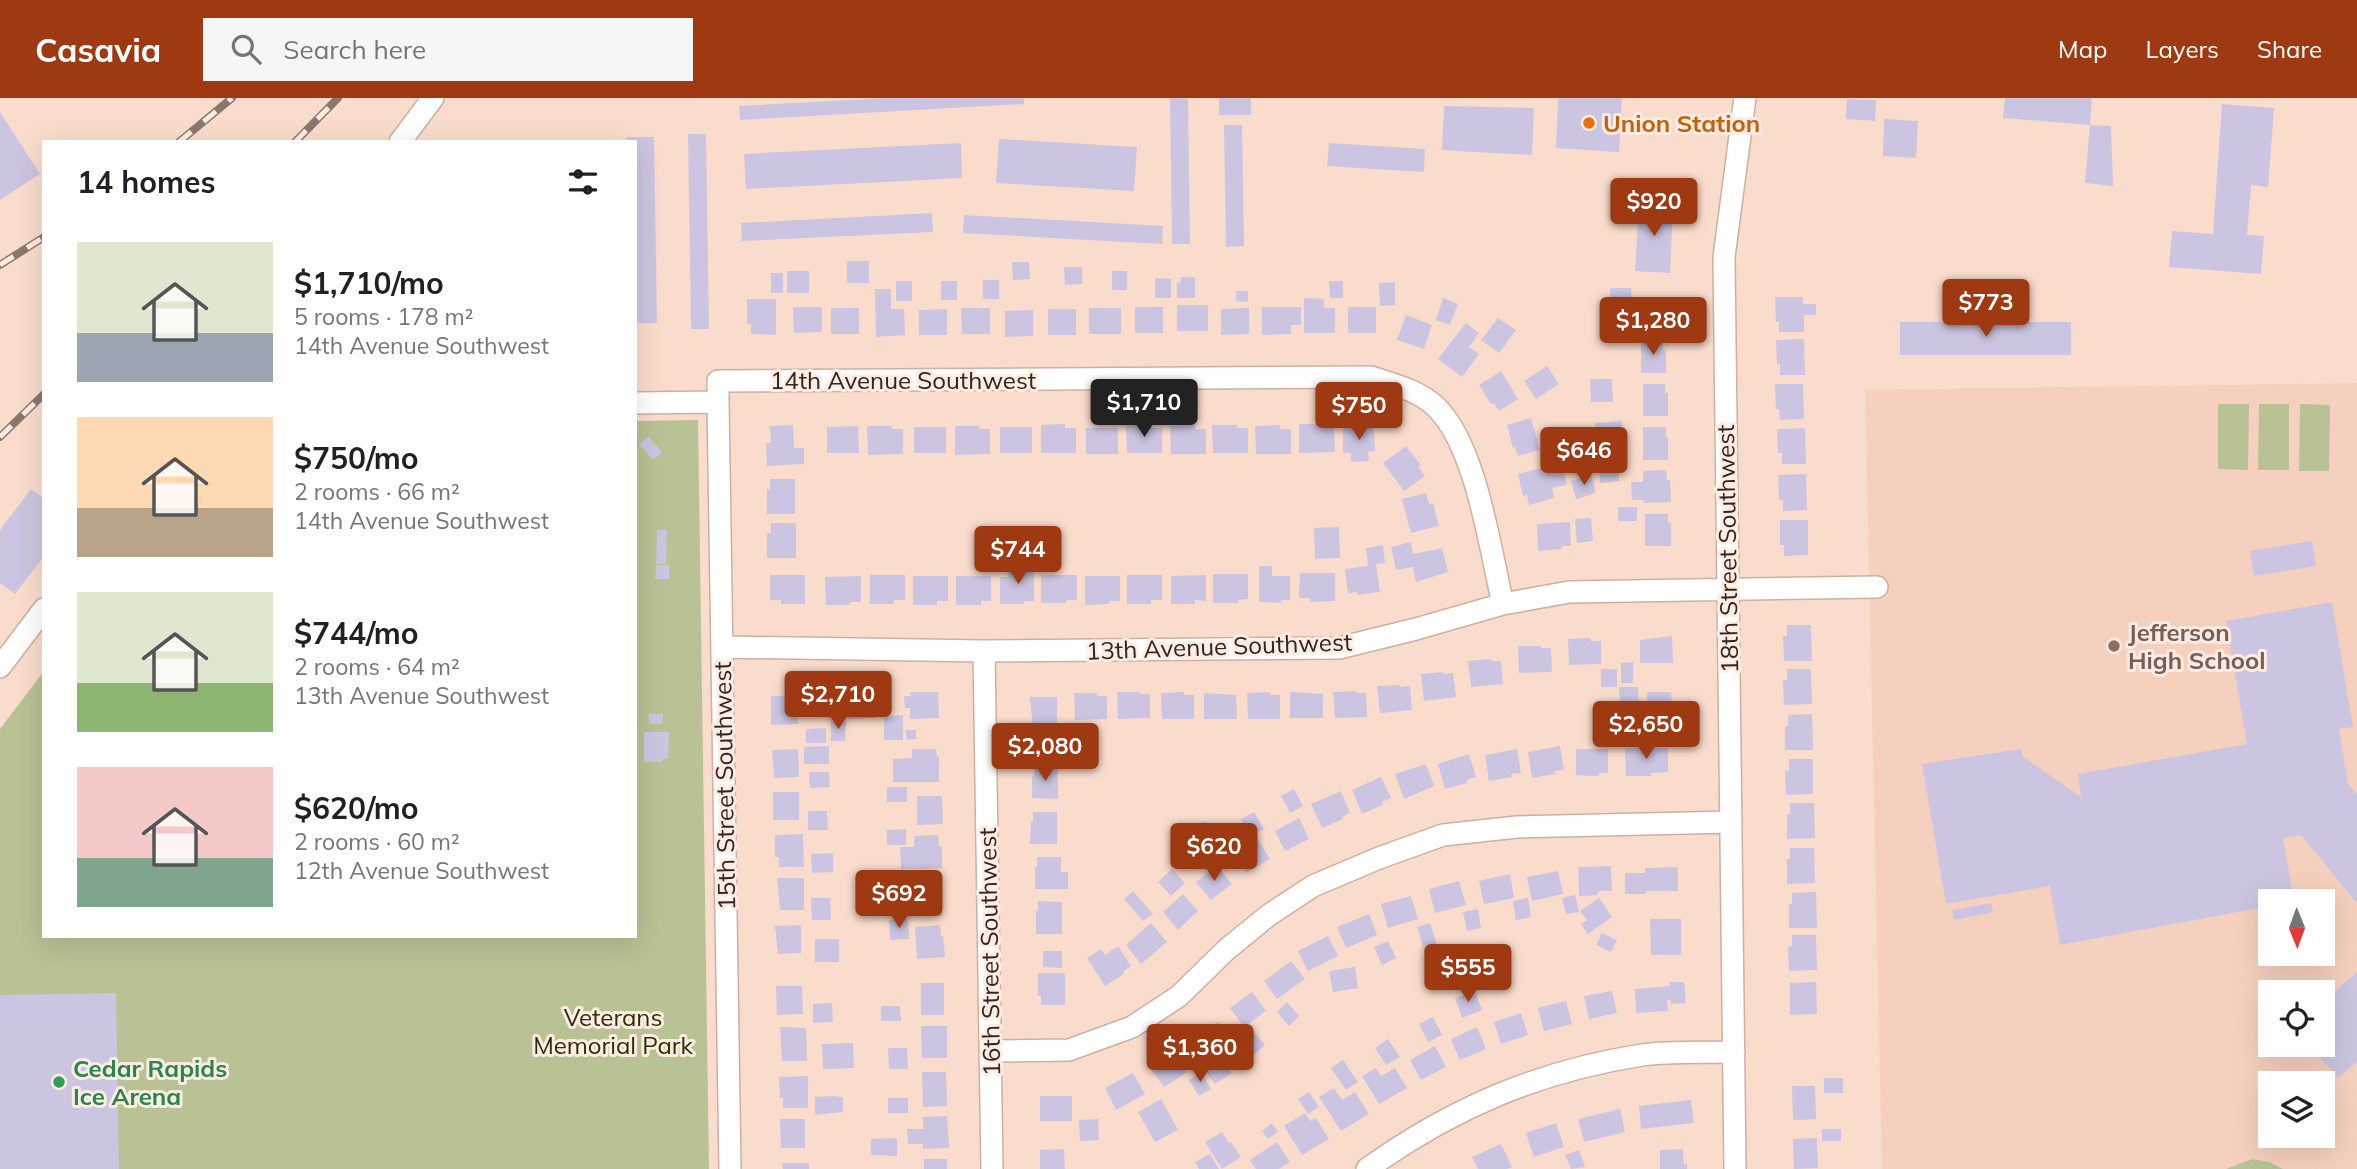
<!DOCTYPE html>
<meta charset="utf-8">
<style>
:root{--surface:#fff;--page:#f6f6f6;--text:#202124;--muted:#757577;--accent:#9f3912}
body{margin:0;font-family:Mulish,sans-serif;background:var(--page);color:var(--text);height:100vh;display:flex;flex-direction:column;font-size:26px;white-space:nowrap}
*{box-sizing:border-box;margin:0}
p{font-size:23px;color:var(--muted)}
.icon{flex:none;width:38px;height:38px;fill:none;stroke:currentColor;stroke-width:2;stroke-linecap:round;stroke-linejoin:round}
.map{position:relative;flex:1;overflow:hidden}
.panel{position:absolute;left:42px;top:42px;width:595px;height:798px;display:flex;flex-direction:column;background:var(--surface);border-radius:0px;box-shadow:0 7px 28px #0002}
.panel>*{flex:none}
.needle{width:46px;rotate:179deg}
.fabs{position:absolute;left:2258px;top:791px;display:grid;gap:14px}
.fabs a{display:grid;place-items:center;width:77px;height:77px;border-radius:0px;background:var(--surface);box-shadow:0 7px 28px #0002;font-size:35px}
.price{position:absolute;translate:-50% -60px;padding:0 16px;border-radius:7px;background:var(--accent);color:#fff;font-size:23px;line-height:46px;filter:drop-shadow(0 2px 4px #0008)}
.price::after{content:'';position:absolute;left:50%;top:42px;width:21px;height:16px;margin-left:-10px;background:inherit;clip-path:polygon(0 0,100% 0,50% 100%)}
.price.current{background:#222;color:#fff}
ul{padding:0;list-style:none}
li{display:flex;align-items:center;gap:21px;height:175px;padding:0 35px}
li span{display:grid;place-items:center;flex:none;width:196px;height:140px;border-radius:0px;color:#555}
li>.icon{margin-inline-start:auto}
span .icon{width:84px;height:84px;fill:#fffc;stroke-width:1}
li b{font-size:30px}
h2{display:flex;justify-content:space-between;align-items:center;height:84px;padding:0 35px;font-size:30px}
header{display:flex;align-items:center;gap:42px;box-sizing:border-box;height:98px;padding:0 35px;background:var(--accent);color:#fff}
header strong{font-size:33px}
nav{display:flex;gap:38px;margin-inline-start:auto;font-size:24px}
.search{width:490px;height:63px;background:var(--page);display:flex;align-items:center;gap:18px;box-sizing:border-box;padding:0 24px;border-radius:0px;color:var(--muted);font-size:26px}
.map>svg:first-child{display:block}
.built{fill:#f6d0be;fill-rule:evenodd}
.green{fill:#b8c294}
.building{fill:#ccc5e1}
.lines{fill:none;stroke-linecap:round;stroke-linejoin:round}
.minor-casing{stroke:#cdb0a1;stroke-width:24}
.minor{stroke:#fff;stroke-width:21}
.rail-casing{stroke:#8b776d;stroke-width:8}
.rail{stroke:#feece3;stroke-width:5;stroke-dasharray:16;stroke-linecap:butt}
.food-dot{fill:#e8710a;stroke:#feece3;stroke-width:2.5}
.education-dot{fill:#8d6e63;stroke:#feece3;stroke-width:2.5}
.leisure-dot{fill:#2e9e5b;stroke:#feece3;stroke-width:2.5}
.labels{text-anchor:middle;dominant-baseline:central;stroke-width:6;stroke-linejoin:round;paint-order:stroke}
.food-label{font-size:24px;font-weight:bold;fill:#c56008;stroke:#feece3;text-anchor:start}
.street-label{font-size:24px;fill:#30251f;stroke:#feece3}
.education-label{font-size:24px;font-weight:bold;fill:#785e54;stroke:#feece3;text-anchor:start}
.park-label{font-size:24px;fill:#293006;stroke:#feece3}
.leisure-label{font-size:24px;font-weight:bold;fill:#27864d;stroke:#feece3;text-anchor:start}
</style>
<header>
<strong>Casavia</strong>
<div class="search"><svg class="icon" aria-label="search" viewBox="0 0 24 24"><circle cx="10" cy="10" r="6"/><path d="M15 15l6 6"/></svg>Search here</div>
<nav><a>Map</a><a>Layers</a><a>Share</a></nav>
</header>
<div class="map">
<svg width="2357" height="1071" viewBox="0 0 2357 1071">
<rect width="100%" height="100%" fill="#fadccc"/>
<path class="built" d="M2357,285V1071H1882L1865,292ZM2270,803H2322V856H2270ZM2270,894H2322V947H2270ZM2270,985H2322V1038H2270Z"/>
<path class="green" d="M2218,306H2249L2248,372L2218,371Z
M2259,306H2289V372H2258Z
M2300,306L2330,307L2329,373H2299Z
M698,322L709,1071H0V631L44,573V838H635V323Z
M2252,1061L2269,1064L2283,1071H2226Z"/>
<path class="building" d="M886,0H1024V6L740,22L739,8Z
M1170,0H1188L1190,146H1172Z
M1219,0H1251V17H1219Z
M1558,0H1622L1619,54L1556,50Z
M2005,0H2092L2090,27L2003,20Z
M1847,1L1876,2L1875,23L1846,21Z
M2222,6L2274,10L2268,89L2251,87L2247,137L2264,138L2261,176L2169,169L2172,133L2213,136Z
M1444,8L1534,10L1532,57L1442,52Z
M0,14L40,76L0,102Z
M1884,21L1918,23L1916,60L1883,58Z
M1224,27H1242L1244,148L1226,149Z
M2090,27L2111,28L2113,88L2085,85Z
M688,36H706L709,231H691Z
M627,39H654L657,225H635V44H627Z
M999,41L1137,49L1134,93L996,85Z
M961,45L962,80L746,91L744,56Z
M1329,45L1425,51L1424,74L1327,68Z
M1639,104L1673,106L1670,175L1635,173Z
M932,115L933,134L742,143L741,125Z
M964,117L1163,128L1162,146L963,135Z
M847,163H869V185H847Z
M1012,164H1029L1030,181L1013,182Z
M1064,169H1082V186L1065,187Z
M787,173H809V195H787Z
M1112,173H1127V192H1112Z
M771,175H783V195H771Z
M1181,179H1195V200H1177V184L1180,185Z
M1155,180L1171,181V200H1155Z
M983,182H999V201H983Z
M896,183H912V203H896Z
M941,183H957V202H941Z
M1329,183H1343V200H1330Z
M1395,184V207L1380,208L1379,185Z
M1610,190H1631L1632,208L1611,209Z
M875,191H891V211H904L905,237L876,239Z
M1236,193H1248V204L1236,203Z
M1640,199H1663V208H1666V232L1640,231Z
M1775,199H1803V206H1816V217H1804V234H1779V224H1776Z
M1304,200L1324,201V210H1335V235H1304Z
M1443,200L1458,206L1450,227L1436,222Z
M747,201H776V237L751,236V226H747Z
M1177,207H1208V233H1177Z
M793,209H822V234L794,235Z
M1135,209H1163V235H1135Z
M1262,209H1301V227H1291V236L1262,237Z
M1348,209H1376V235H1348Z
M831,210H859V236H831Z
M961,210H990V236H962Z
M1089,210H1121V236H1089Z
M1249,210V236L1221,237V211Z
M947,211V237H919V212Z
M1048,211H1076V237H1048Z
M1033,212V238L1005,239V213Z
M1406,217L1432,227L1424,251L1397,242Z
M1498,220L1516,232L1499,255L1481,242Z
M1900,224H2071V257H1900Z
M1466,225L1479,235L1469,249L1479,256L1462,279L1438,261Z
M1804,241L1805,277H1780V266L1777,267L1776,242Z
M1641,242H1663V252H1666V275H1641Z
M1547,268L1559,286L1536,301L1524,283Z
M1501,273L1518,301L1499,313L1494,305L1491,306L1479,287Z
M1590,281H1612L1613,304H1591Z
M1643,286H1665V295H1668V318H1643Z
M1775,286H1803L1804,321L1780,322L1779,311H1776Z
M1531,320L1540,352L1518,358L1515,349L1513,350L1507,327Z
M1622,323L1623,347L1596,349L1595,325Z
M1065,326V330H1076V355H1041V327Z
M1151,326V330H1162V355H1127L1126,327Z
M1299,326H1323V329H1334L1335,354L1299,355Z
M793,327L794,350H804V366L767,368L766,345H771L770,328Z
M1195,327V331H1206V356H1171L1170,328Z
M1212,327H1237V330H1248V355H1213Z
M1280,327V331H1291V356H1256L1255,328Z
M1367,327V330H1374L1375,353L1368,354L1369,363L1351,364V355H1343V328Z
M858,328L859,355H827V329Z
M867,328H892V331H903V356L868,357Z
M955,328H979V331H990V356L955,357Z
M914,329H946V355H914Z
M1000,329H1032V355H1000Z
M1643,329H1666V339H1668V362H1643Z
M1086,330H1118V356H1086Z
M1805,330L1806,366H1782V355H1778L1777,331Z
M649,339L662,354L653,362L639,346Z
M1567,343L1570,357L1551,362L1547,348Z
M1406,348L1421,367L1418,369L1425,378L1404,393L1383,365Z
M1561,365L1567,387L1552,390L1554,400L1529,407L1527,397L1523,398L1518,376Z
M1618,367L1619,383L1600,385L1599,368Z
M1666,372L1667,382H1670L1671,404L1644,405L1643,402H1632L1631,384H1643V373Z
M1806,376L1807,412L1783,413V402H1779L1778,377Z
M1591,377L1596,395L1576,401L1571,383Z
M770,381H795V416H767V391L770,392Z
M31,391L44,401V458L15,496L0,485V432Z
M1426,395L1429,406L1433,405L1439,428L1411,435L1402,401Z
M1618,409H1637V423H1618Z
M1645,416H1668V425H1671V448H1645Z
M1591,420L1593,443L1577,445L1575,421Z
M1780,422H1808V457L1784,458V447H1780Z
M1570,424L1571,448H1562V451L1538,453L1537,426Z
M771,425H796V460H767V435H771Z
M1339,429L1340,460L1315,461L1314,430Z
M657,432H667L666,466H656Z
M2312,443L2316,468L2254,478L2250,453Z
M1411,444L1413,456L1442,450L1448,474L1416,484L1413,469L1396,472L1391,449Z
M1383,447L1385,465L1376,466L1380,494L1357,497V494L1348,495L1345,471L1368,468L1366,450Z
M656,467H669V481H655Z
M1259,468H1272V478H1290V502H1281V505L1259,504Z
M1007,469H1034V503H1024V506H1000V479H1008Z
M1300,475H1335V503L1310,504V500H1299Z
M1213,476H1248V501L1238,502V505H1213Z
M770,477H805V506H781V502H770Z
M870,477H905V502H894V506H870Z
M1041,477H1077V502H1066V505H1041Z
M1127,477H1162V502H1151V506H1127Z
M1206,477V503L1195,502V506H1171V478Z
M861,478V504H850V507H826L825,479Z
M913,478H948V503H937V507H913Z
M956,478H991V503H981V507H956Z
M1085,478H1120V503H1109V506L1085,507Z
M2332,504L2353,629L2339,631L2348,686L2357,696V805L2301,737L2283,740L2294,803H2270V808L2060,847L2050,788L1946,806L1922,666L2021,651L2022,658L2081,699L2078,676L2247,646L2226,523Z
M1787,527H1811L1812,563H1784L1783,538H1787Z
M1672,538L1673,565H1640V542Z
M1591,540V543H1601V566L1569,567L1568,541Z
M1518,548H1541V550H1551L1552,574L1519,575Z
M1491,561V563H1501L1503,586L1471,589L1468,563Z
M1633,564V585H1621V565Z
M1601,571H1617V589H1601Z
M1787,571H1811L1812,606L1784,607L1783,582H1787Z
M1443,574L1444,576L1453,575L1456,599L1424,603L1421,576Z
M1400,587V589L1410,588L1412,612L1380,615L1377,588Z
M1619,589H1638L1639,605L1620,606Z
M1356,593V595H1366L1367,619L1335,620L1333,594Z
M877,594V620L849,621V596Z
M910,594H938L939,620L910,621V610H905L904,598H911Z
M1117,594H1140V596H1150V620L1118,621Z
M1184,594V597H1194V621H1162L1161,595Z
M1270,594V597H1280V621H1248L1247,595Z
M1290,594L1323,596V620H1290Z
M1647,594H1671L1674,626L1648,627Z
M1074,595H1097V598H1107V621L1075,622Z
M1204,595L1236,597L1237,621H1204Z
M771,598H797L798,626L771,627Z
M1030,599H1057V631H1033Z
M649,616H663V626H649Z
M1812,616L1813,652H1785V628H1788V617Z
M903,617V642H884V618Z
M831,623H846L845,643H831Z
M826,630V645H806V631Z
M906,632H916V641L906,642Z
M644,634H669L668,661H663L662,664H644Z
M829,648V666H804V649Z
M1560,648L1564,672L1554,673L1555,676L1532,680L1528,654Z
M1625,650H1668V674L1651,675V678H1626Z
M798,651L799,679L774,680L772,652Z
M912,651H936L937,659H939V684H893V661L912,660Z
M1517,651L1521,675L1511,676L1512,679L1489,683L1485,657Z
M1576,651H1608V675H1599V678L1576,677Z
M1469,656L1476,679L1467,682V685L1445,691L1438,666Z
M1789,661H1813V696L1786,697L1785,673L1789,672Z
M1426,666L1434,688L1404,701L1395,676Z
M1035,668H1058V701L1032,700V678H1034Z
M809,674H829L830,689L810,690Z
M1381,679L1391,700L1382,704L1383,707L1362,716L1352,692Z
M887,689H907V704H887Z
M1294,691L1303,708L1290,715L1281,698Z
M1341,693L1350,715L1342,719L1343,721L1322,730L1311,706Z
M773,694H799V722H773Z
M917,698H942L943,726L917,727Z
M1790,705H1814L1815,740L1787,741V716H1790Z
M808,713H827L828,732H808Z
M1033,714H1057V746H1030L1031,724H1033Z
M1254,714L1264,731L1250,738L1241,721Z
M1299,720L1309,741L1285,753L1275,733Z
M1205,723L1220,747L1197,761L1183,737Z
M906,731V747H887V732Z
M803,736L804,769H779V759H775V737Z
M938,737L939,748H942V770L901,771L900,749H914V738Z
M1258,741L1270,761L1246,775L1235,754Z
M1790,750H1814L1815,785L1787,786V761H1790Z
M833,755V774L812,775L811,756Z
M1037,759H1061V774H1068V791H1035V768L1037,769Z
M1217,768L1232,786L1211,802L1196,784Z
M1611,768L1612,793H1598V797L1579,798L1578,769Z
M1678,769V793H1646V796H1625V775H1645V770Z
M1172,771L1185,785L1171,798L1158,784Z
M1558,773L1563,796L1532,803L1527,779Z
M890,776H908V792H890Z
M1510,776L1514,800L1484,806L1479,783Z
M777,780H804V812H780Z
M1459,783L1466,807L1435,815L1429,791Z
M939,784V794H942V818H914V785Z
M1133,793L1153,816L1143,823L1124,801Z
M1816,794L1817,830H1789V806H1792V795Z
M1183,796L1198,813L1178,832L1163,814Z
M1575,797L1579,814L1566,816L1562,800Z
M1411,798L1418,821L1388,830L1381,806Z
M811,800H830L831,822H812Z
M1528,800L1531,819L1516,822L1513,803Z
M1599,800L1612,819L1588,836L1581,826L1587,822L1580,813Z
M872,802V813L863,814V803Z
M1038,803L1062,804V836H1036V813H1038Z
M1991,805L1993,814L1954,822L1952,812Z
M1478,811L1481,830L1467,833L1463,814Z
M1369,816L1377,837L1346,850L1337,829Z
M908,821L909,841L890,842L889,822Z
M1650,821H1681V857H1651Z
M1151,825L1167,844L1141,866L1126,847Z
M1430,825L1438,850L1425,855L1417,829Z
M801,827V855L778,856L775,828Z
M940,827L941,838H943L945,859L917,861L915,829Z
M1602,835L1617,842L1611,854L1596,847Z
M1792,837H1816L1817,872L1789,873L1788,849L1792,848Z
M1328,838L1338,858L1308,873L1298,853Z
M815,841H839V864H815Z
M1388,843L1396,860L1382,867L1374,849Z
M1118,848L1131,868L1123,874L1124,876L1105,888L1087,860L1101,851L1105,857Z
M1043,853H1062V870L1043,869Z
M1291,863L1305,881L1277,901L1264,883Z
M1355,869L1358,890L1333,894L1329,873Z
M2357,874V964L2338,980L2309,947H2322V904Z
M1038,875H1065V907H1041V898H1038Z
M1669,884H1684L1686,905L1671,906V902H1667L1668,913L1636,915L1635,891L1670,888Z
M1816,884L1817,916L1790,917V885Z
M921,885H944V917H921Z
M776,888H802L803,916L777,917Z
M1475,893L1482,912L1462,920L1455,900Z
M1612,893L1617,915L1589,921L1584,898Z
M1252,894L1266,913L1244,929L1230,910Z
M116,895L119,1071H0V897Z
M1566,903L1572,926L1544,933L1538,910Z
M1287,904L1299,918L1289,928L1277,914Z
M832,905L833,924L813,925V906Z
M881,908H900L901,923H881Z
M1521,915L1528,937L1501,946L1494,924Z
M1433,919L1442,937L1428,944L1419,926Z
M1218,924L1232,944L1209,959L1195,939Z
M921,928H947V960H922Z
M780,929L806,930L807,963H782Z
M1477,929L1486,951L1460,962L1451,941Z
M1253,933L1265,947L1255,956L1243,942Z
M1388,941L1400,959L1386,967L1375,950Z
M853,945L854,970L823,971L822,946Z
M1435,948L1446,969L1421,982L1410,962Z
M888,950H907L908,971H889Z
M1173,954L1187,974L1164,989L1150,970Z
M1222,961L1232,975L1215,986L1205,972Z
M1343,962L1358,984L1346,992L1331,970Z
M1376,970L1381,978L1395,970L1407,990L1379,1006L1362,978Z
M922,974H946L947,1008L923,1009Z
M1133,975L1145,996L1116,1012L1105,990Z
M1201,975L1211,991L1199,998L1189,982Z
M808,978V1010H783V1000H780L779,979Z
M1824,980H1843V995H1824Z
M1792,988H1815L1816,1021L1793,1022Z
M1334,990L1342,1002L1355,994L1369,1016L1341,1033L1319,999Z
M1309,994L1319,1009L1308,1016L1298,1001Z
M832,998L843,999V1014L815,1017V999Z
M1040,998H1072V1023H1040Z
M888,1000H908V1015H888Z
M1161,1001L1178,1032L1155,1044L1138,1014Z
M1691,1002L1694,1025L1641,1031L1639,1008Z
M1620,1011L1625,1034L1584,1044L1578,1021Z
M1305,1015L1310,1023L1316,1020L1329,1041L1302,1057L1284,1028Z
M947,1018L949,1050L923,1051V1046H908L907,1031H923V1019Z
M780,1021H805V1050H781Z
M1098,1021L1099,1042L1080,1043L1079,1022Z
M1272,1025L1278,1034L1268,1041L1262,1033Z
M1556,1025L1564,1049L1534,1059L1526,1035Z
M1822,1031H1841V1043H1822Z
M1222,1034L1229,1045L1231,1044L1241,1059L1222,1071L1205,1044Z
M897,1040V1058L871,1057V1041Z
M1817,1040L1818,1070L1794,1071L1793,1041Z
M1277,1044L1290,1064L1279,1071H1256L1250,1062Z
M1501,1046L1512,1069L1507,1071H1478L1472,1059Z
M1064,1051L1065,1071H1040V1052Z
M1683,1051L1684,1066L1687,1065V1071H1660V1052Z
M1579,1052L1585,1069L1571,1071L1565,1057Z
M1210,1056L1219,1071H1199L1195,1064Z
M924,1061H947V1071H924Z
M782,1065H809V1071H783Z"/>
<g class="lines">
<g class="minor-casing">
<path id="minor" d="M400,44L433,0
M718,304L730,1071
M635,305L718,304V283L1371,279C1392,286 1418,292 1435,308C1476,346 1490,451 1503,506
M722,549L984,553L1339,550L1416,531L1503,506L1569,494L1877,489
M984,553L992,1071
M0,569L44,511
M990,953L1069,952L1132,929L1179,898L1226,852L1269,817L1313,788L1379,760L1443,737L1517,729L1731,724
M1367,1071C1452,1010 1539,973 1642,957C1672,953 1704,955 1734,954
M1735,1071L1724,159L1745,0"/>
</g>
<use href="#minor" class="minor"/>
<g class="rail-casing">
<path id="rail" d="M179,44L232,0
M295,44L338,0
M0,167L44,139
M0,339L44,296"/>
</g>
<use href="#rail" class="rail"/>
</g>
<circle class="food-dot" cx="1589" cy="25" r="7"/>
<circle class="education-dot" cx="2114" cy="548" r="7"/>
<circle class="leisure-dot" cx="59" cy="984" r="7"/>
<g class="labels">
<g class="food-label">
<text x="1603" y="25">Union Station</text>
</g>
<g class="street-label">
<text x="903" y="282">14th Avenue Southwest</text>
<text transform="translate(1727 451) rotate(-91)">18th Street Southwest</text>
<text transform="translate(1219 548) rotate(-2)">13th Avenue Southwest</text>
<text transform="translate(724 688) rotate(-91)">15th Street Southwest</text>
<text transform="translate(989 854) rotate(-91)">16th Street Southwest</text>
</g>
<g class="education-label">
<text x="2128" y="534">Jefferson<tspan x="2128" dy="28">High School</tspan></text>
</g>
<g class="park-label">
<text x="613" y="919">Veterans<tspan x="613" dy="28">Memorial Park</tspan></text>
</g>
<g class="leisure-label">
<text x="73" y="970">Cedar Rapids<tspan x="73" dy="28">Ice Arena</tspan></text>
</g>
</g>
</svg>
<div class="fabs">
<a><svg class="needle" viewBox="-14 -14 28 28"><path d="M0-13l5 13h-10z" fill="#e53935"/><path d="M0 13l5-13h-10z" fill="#757577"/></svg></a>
<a><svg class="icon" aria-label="locate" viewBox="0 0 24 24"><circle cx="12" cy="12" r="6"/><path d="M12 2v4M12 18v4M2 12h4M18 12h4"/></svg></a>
<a><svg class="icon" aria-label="layers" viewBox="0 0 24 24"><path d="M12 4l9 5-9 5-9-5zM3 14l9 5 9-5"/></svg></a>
</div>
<b class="price" style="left:1654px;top:140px">$920</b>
<b class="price" style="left:1986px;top:241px">$773</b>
<b class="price" style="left:1653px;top:259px">$1,280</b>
<b class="price current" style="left:1144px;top:341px">$1,710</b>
<b class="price" style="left:1359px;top:344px">$750</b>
<b class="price" style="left:1584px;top:389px">$646</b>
<b class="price" style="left:1018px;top:488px">$744</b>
<b class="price" style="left:838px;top:633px">$2,710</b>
<b class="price" style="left:1646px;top:663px">$2,650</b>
<b class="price" style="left:1045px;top:685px">$2,080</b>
<b class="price" style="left:1214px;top:785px">$620</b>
<b class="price" style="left:899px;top:832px">$692</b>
<b class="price" style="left:1468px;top:906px">$555</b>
<b class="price" style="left:1200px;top:986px">$1,360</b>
<section class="panel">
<h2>14 homes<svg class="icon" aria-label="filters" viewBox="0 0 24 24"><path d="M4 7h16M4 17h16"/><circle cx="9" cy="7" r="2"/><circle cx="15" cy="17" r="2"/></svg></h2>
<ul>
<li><span style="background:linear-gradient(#dfe7d0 65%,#9aa5b1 0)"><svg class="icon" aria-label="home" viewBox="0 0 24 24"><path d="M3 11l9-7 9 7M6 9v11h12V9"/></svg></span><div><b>$1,710/mo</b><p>5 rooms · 178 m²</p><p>14th Avenue Southwest</p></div></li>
<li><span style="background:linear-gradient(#ffd9b3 65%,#b9a48a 0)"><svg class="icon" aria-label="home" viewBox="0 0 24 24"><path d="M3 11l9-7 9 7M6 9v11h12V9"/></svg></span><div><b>$750/mo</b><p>2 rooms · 66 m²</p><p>14th Avenue Southwest</p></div></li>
<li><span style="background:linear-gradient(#dfe7d0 65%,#8fb573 0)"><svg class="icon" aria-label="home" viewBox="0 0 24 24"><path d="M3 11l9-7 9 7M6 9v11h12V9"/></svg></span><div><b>$744/mo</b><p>2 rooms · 64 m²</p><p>13th Avenue Southwest</p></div></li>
<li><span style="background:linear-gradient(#f6c9c9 65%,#7fa58c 0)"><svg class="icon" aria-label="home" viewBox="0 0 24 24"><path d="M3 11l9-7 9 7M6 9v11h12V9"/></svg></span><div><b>$620/mo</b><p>2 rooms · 60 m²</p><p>12th Avenue Southwest</p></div></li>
</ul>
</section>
</div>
